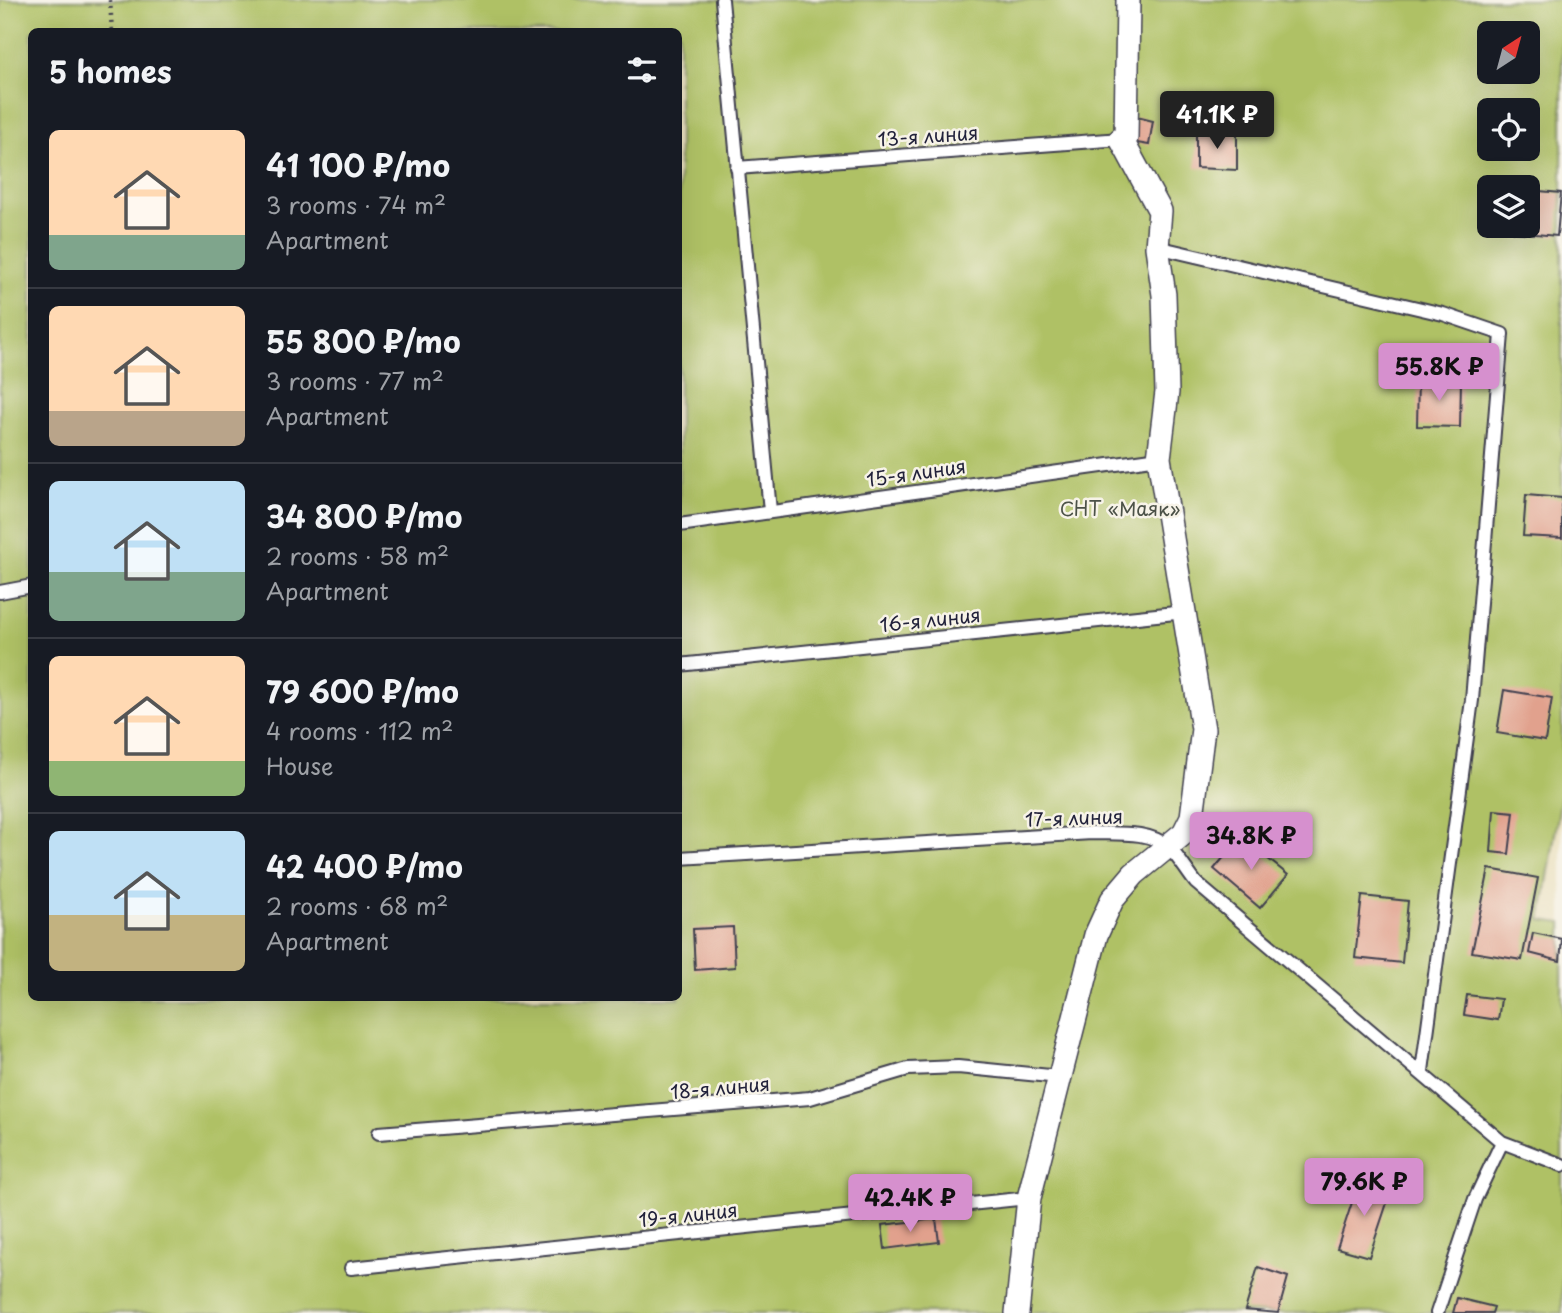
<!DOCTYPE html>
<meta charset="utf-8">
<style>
:root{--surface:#171b24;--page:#242831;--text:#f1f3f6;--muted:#9ea1a6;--line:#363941;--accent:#d690ce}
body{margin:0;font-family:"Playpen Sans",sans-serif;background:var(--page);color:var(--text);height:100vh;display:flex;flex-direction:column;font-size:26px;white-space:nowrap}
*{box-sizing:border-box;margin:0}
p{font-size:23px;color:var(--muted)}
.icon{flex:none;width:38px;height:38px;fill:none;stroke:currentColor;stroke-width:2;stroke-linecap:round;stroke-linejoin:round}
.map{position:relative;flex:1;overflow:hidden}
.side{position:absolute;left:28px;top:28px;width:654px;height:973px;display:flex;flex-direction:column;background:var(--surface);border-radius:10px;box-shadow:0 7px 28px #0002}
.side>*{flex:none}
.needle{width:46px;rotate:36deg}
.tools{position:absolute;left:1477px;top:21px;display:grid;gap:14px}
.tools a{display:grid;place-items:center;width:63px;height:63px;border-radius:10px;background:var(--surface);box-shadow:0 7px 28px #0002;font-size:35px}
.price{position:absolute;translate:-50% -60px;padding:0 16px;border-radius:7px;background:var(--accent);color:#111;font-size:23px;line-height:46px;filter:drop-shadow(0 2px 4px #0008)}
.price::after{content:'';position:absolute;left:50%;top:42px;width:21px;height:16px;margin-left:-10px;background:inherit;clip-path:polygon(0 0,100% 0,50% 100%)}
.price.current{background:#222;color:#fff}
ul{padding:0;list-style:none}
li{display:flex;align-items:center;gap:21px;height:175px;padding:0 21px}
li+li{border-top:2px solid var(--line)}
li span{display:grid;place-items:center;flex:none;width:196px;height:140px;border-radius:10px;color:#555}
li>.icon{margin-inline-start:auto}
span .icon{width:84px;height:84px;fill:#fffc;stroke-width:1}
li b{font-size:30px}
h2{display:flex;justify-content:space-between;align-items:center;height:84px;padding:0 21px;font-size:30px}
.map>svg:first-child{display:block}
.green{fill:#afc165;stroke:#687250;stroke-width:2;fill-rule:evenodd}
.building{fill:#e1a18d}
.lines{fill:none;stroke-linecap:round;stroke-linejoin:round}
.lane-casing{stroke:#403f4f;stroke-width:16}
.street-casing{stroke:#403f4f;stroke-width:26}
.path{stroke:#403f4f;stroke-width:4.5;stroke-dasharray:2 5;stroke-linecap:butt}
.lane{stroke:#fff;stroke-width:12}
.street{stroke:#fff;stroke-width:23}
.labels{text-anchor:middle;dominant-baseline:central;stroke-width:5;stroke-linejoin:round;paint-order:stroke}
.street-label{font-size:19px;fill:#22223b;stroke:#f7f3e8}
.park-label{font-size:19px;fill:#4c5248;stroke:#f7f3e8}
</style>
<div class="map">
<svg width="1562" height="1313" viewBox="0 0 1562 1313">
<rect width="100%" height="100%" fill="#f7f3e8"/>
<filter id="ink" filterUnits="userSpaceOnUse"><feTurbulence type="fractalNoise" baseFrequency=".0143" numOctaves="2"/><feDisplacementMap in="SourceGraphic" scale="14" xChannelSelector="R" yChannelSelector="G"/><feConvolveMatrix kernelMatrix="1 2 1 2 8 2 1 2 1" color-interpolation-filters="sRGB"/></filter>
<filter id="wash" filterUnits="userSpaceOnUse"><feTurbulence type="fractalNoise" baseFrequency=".00686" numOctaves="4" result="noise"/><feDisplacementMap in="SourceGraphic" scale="28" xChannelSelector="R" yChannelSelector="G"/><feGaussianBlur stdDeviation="1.57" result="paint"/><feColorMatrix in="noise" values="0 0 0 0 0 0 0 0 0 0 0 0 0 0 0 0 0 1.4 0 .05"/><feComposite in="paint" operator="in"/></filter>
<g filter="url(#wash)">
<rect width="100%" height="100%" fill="#ebe1c0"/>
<path class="green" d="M0,0H1562V791L1541,920L1562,923V1313H0ZM32,32H679V998H32ZM1489,33H1528V72H1489ZM1489,110H1528V149H1489ZM1489,187H1528V226H1489Z"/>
<g id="blocks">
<path class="building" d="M1137,117L1153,121L1149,145L1131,142Z
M1196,132L1237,133V170L1196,168Z
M1528,190L1561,193L1557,236L1513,232V226H1528Z
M1418,379L1461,380L1460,427L1417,426Z
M1526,495L1562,498V538L1523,536Z
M1504,690L1552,698L1545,741L1497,733Z
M1494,810L1514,812L1509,854L1491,852Z
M1241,837L1288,875L1260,908L1214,869Z
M1489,869L1538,878L1522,960L1472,952Z
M1362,896L1408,901L1402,963L1355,958Z
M733,927L735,967L695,970L693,929Z
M1533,933L1562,939L1560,961L1529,953Z
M1467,995L1501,999L1498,1020L1464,1015Z
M1360,1178L1392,1188L1369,1257L1337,1248Z
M936,1219L939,1242L885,1249L882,1225Z
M1258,1267L1288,1277L1278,1313L1245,1310Z
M1457,1298L1494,1307L1492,1313H1453Z"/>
</g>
</g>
<g filter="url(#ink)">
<use href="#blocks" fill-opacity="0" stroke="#403f4f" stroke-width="2"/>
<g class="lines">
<g class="lane-casing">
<path id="lane" d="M722,0L770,511
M737,168L1121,139
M1157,247L1443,314L1502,334L1472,700L1422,1071
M679,525L1159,458
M0,592L32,586
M679,665L1185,612
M679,858L1092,833C1116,834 1149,830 1168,847C1179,857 1187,872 1196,883L1502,1142L1562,1165
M379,1133L810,1098L908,1069L958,1067L1060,1077
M351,1268L1029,1198
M1437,1313L1475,1199L1502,1142"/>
</g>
<g class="street-casing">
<path id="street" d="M1017,1313L1029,1198L1096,935L1112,900L1134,874L1184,833L1192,817L1203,729L1159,458L1167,392L1164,295L1157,247L1160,211L1121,139L1126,138L1128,0"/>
</g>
<path class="path" d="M110,0L112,32"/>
<use href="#lane" class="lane"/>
<use href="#street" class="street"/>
</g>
</g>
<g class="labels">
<g class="street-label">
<text transform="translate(928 135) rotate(-4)">13-я линия</text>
<text transform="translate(916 472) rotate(-8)">15-я линия</text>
<text transform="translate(930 619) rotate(-6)">16-я линия</text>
<text transform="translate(1074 817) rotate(-2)">17-я линия</text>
<text transform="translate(720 1087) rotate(-5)">18-я линия</text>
<text transform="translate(688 1214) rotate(-6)">19-я линия</text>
</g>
<g class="park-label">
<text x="1120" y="508">СНТ «Маяк»</text>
</g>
</g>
</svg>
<div class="tools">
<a><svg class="needle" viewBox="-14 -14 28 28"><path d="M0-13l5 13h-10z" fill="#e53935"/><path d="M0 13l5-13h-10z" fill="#9ea1a6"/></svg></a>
<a><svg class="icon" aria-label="locate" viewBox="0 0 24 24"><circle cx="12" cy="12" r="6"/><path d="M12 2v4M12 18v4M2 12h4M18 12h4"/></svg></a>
<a><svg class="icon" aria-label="layers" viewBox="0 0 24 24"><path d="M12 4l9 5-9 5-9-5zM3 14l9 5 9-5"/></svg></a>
</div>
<b class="price current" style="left:1217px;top:151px">41.1K ₽</b>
<b class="price" style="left:1439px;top:403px">55.8K ₽</b>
<b class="price" style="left:1251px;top:872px">34.8K ₽</b>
<b class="price" style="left:1364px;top:1218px">79.6K ₽</b>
<b class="price" style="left:910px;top:1234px">42.4K ₽</b>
<section class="side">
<h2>5 homes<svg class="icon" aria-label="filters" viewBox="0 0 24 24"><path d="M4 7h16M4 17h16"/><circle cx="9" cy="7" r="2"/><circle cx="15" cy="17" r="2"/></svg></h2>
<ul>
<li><span style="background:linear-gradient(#ffd9b3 75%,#7fa58c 0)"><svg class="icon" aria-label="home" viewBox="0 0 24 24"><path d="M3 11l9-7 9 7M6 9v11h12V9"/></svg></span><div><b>41 100 ₽/mo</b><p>3 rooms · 74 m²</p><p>Apartment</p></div></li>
<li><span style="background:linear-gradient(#ffd9b3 75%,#b9a48a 0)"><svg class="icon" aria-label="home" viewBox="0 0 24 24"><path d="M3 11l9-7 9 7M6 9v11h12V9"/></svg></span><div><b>55 800 ₽/mo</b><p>3 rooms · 77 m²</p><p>Apartment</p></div></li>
<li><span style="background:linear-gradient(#bfe0f5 65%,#7fa58c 0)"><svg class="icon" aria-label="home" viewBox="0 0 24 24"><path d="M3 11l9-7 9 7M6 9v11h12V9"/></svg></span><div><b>34 800 ₽/mo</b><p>2 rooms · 58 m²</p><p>Apartment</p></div></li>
<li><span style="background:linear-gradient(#ffd9b3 75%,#8fb573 0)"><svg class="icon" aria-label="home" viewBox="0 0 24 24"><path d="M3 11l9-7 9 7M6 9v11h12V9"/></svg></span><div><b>79 600 ₽/mo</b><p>4 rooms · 112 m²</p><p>House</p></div></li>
<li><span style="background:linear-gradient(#bfe0f5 60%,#c2b280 0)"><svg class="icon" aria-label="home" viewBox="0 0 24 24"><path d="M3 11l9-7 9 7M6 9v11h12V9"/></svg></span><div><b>42 400 ₽/mo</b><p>2 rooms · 68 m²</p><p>Apartment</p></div></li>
</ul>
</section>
</div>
